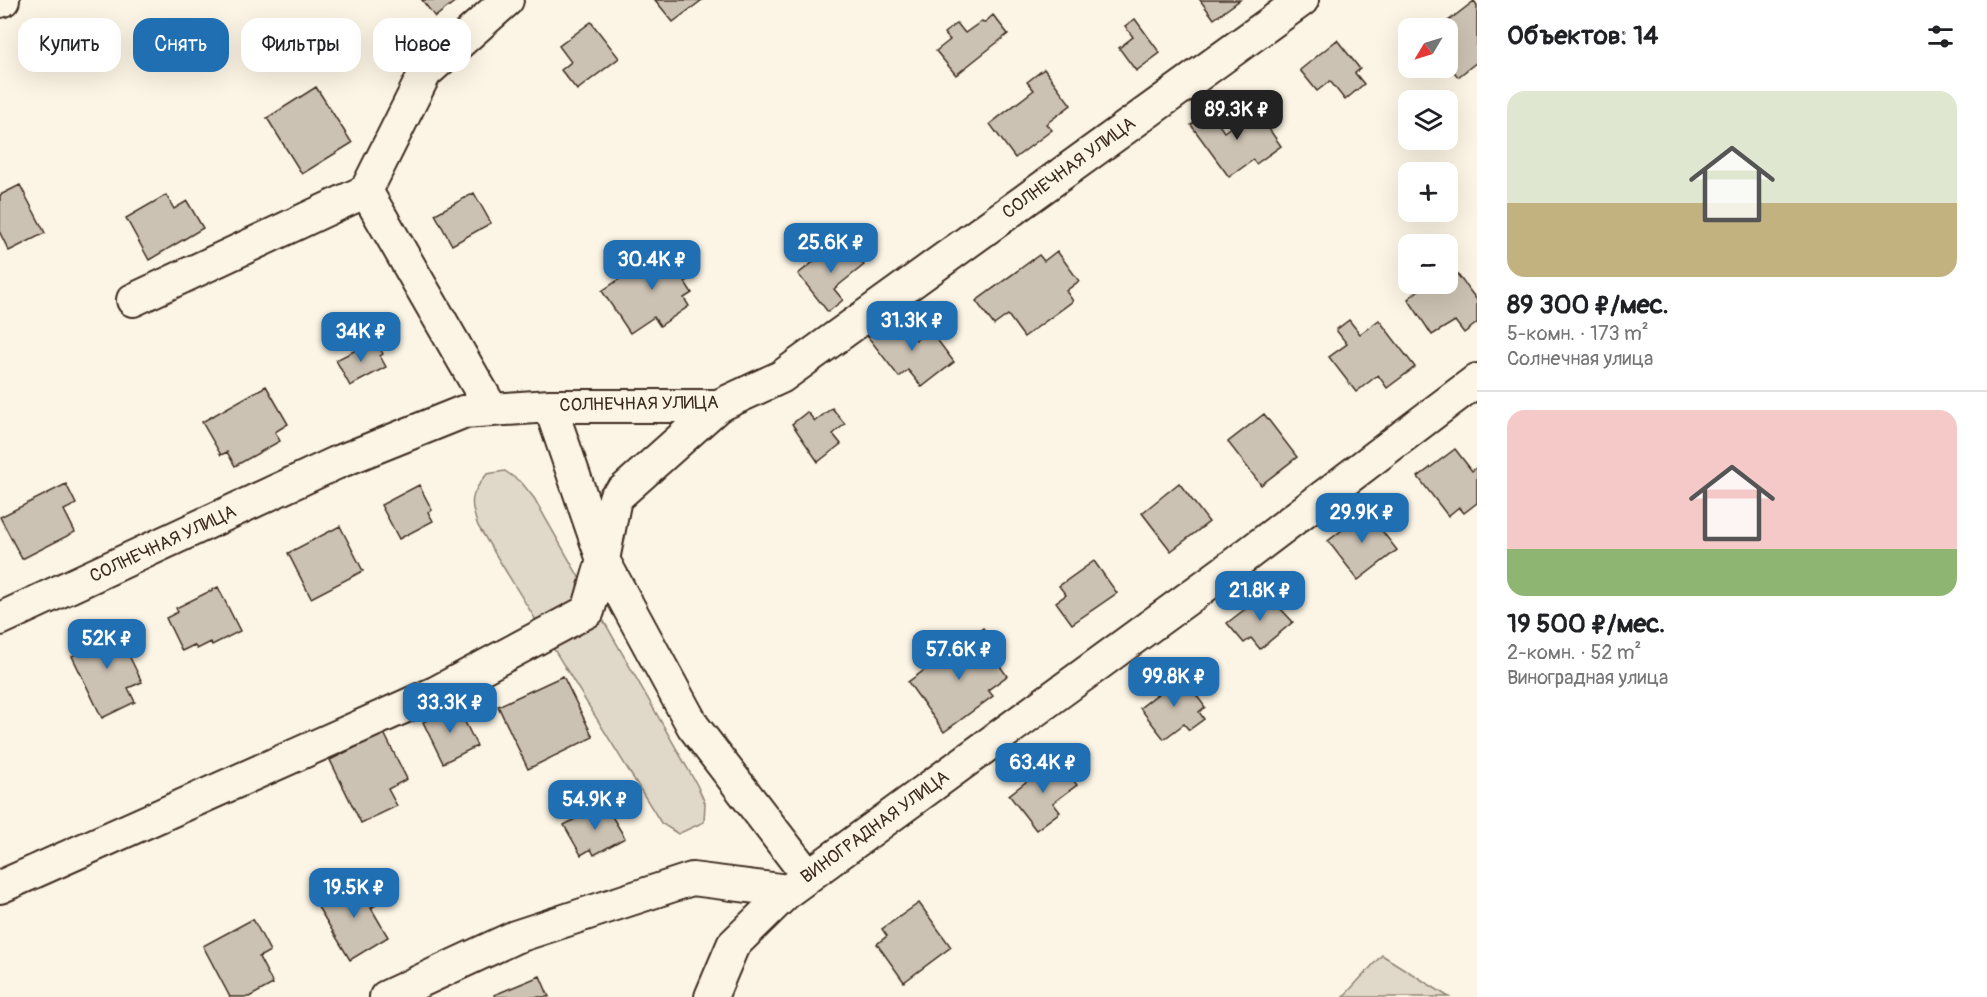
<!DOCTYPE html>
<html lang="ru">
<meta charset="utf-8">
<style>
:root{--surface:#fff;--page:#f2f2f2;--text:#202124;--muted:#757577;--line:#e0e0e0;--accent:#1f6fb2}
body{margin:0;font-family:Pangolin,sans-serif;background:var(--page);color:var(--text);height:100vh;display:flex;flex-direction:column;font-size:22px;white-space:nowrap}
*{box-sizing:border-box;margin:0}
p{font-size:20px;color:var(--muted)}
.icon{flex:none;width:33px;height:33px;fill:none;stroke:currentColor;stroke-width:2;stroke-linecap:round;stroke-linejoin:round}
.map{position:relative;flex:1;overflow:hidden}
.sheet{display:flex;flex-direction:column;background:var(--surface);width:510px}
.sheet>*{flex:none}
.banner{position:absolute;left:18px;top:18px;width:570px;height:54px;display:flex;gap:12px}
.needle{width:39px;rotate:232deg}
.controls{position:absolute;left:1398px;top:18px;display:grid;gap:12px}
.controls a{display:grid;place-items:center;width:60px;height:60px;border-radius:12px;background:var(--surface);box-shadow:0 6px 24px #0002;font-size:30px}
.price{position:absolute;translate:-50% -51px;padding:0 14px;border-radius:12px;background:var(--accent);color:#fff;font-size:20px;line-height:39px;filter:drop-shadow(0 2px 3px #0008)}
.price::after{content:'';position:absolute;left:50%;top:36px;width:18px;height:14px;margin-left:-9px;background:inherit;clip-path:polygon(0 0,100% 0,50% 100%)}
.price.current{background:#222;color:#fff}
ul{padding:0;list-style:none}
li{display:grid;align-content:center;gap:12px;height:318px;padding:0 30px}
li+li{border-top:2px solid var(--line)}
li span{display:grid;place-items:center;height:186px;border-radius:18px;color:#555}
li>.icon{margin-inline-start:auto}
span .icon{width:108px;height:108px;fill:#fffc;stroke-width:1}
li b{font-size:26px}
h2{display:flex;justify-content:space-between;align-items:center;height:72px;padding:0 30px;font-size:26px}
.pill{padding:0 21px;border-radius:18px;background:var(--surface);box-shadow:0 6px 24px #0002;font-size:21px;line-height:54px}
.pill.current{background:var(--accent);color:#fff}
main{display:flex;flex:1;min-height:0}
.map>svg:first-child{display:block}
.green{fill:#e0d8c8;stroke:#8e8173;stroke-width:1.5}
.building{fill:#ccc2b3;stroke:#3b2a1e;stroke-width:1.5}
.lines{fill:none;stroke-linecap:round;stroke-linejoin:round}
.minor-casing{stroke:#3b2a1e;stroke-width:36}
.minor{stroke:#fcf5e5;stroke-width:32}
.labels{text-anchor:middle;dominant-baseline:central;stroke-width:4.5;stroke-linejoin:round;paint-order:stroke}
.street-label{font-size:18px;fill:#3b2a1e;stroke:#fcf5e5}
</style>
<main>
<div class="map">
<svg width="1477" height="997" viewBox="0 0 1477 997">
<rect width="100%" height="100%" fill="#fcf5e5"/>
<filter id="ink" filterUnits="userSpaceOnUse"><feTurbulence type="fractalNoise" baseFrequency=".0167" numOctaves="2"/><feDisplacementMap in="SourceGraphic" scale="12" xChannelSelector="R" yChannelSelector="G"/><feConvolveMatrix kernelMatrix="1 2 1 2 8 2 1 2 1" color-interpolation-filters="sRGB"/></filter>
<g filter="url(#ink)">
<path class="green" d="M505,471L522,483L534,498L697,785L705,803L704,822L678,834L661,823L478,526C469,502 470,494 487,474Z
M1382,955L1449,997H1343Z"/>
<path class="building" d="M422,0H457L435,17Z
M655,0H702L673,22Z
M1200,0H1240L1214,19Z
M1474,1L1477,5V62L1458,77L1448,64V28H1439Z
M993,15L1008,34L956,75L936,51L950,40L944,33L957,23L965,33L982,21L984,23Z
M1135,19L1160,53L1136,71L1119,48L1133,37L1125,26Z
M591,22L619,58L577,90L561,70L571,62L559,46Z
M1337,40L1360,69L1355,73L1364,84L1345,100L1330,81L1317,91L1300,70Z
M1044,69L1071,105L1046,124L1052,130L1015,158L990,124L1034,90L1027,82Z
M316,87L352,143L302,174L267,118Z
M1255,109L1281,146L1256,164L1253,160L1229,177L1191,125L1210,112L1224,132Z
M20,185L45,233L9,251L0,233V195Z
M474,193L491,223L452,245L435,214Z
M166,195L174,209L187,201L203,228L149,260L126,218Z
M843,239L864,265L834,289L843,300L828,312L798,274Z
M664,249L670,259L680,251L696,275L685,282L692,293L684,298L689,306L660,326L654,317L630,333L602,291Z
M1057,251L1079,281L1066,291L1073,301L1024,337L1008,315L994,325L976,301L1039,255L1044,261Z
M1451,266L1477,300V323L1464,333L1455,321L1432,335L1408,299L1420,289L1415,284H1448V269Z
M901,319L916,340L930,330L954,362L922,387L908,370L899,377L868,337L881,327L884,331Z
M1349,320L1360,334L1379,320L1415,367L1387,388L1378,375L1356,392L1329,357L1347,344L1336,330Z
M372,342L375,348L379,346L383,354L380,356L386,367L350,386L336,360Z
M266,386L288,424L275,432L280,441L235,466L227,452L221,455L202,422Z
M832,408L845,424L833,434L841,444L818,462L792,424L807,412L815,421Z
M1264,414L1297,457L1261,485L1228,442Z
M1455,449L1472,471L1477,467V503L1464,513L1459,507L1448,516L1418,477Z
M1179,483L1209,522L1171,551L1142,513Z
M66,484L76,504L64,510L75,532L22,559L0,517Z
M419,485L432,510L428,512L433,521L399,539L381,505Z
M1353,511L1360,520L1368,513L1397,550L1358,580L1328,541L1342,530L1338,524Z
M340,526L363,571L311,598L288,553Z
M1094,561L1117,593L1072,624L1056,602L1066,595L1059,586Z
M218,587L240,631L212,645L211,642L197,649L194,645L182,651L166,618L178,612L176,608Z
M1266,593L1293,622L1260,649L1251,638L1244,643L1227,623Z
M100,624L106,636L117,631L142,682L128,688L135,702L102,718L72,656L86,649L79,634Z
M983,628L996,647L990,652L1007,676L988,690L993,696L944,732L908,682Z
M1182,675L1205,707L1199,712L1204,719L1189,730L1184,724L1164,739L1140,708Z
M563,676L593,737L528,769L498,706Z
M457,706L477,746L443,763L423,722Z
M384,733L407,779L388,789L397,806L361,823L330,760Z
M1057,758L1077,785L1053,803L1060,812L1036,830L1009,795Z
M604,803L625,838L594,855L591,849L581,855L564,825Z
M365,879L379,903L371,908L388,937L350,960L318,907Z
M919,903L951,947L904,982L877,944L887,936L882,929Z
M253,919L270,951L259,957L273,984L249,997H230L203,946Z
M540,976L549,997H495L494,995Z"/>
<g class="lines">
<g class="minor-casing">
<path id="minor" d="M0,1L3,0
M366,191L492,410
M133,300L366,191L425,73L507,0
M550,406L603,560L693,726L808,876
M0,619L336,463L463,412L550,406H718L781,377L1302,0
M0,887L435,693L588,611L603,560L615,498L718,406
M386,997L515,937L692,879L788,891L1224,572L1477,380
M711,997L733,945L788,891"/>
</g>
<use href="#minor" class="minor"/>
</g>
</g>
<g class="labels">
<g class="street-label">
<text transform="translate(1069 168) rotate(-36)">СОЛНЕЧНАЯ УЛИЦА</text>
<text transform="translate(639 404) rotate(-1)">СОЛНЕЧНАЯ УЛИЦА</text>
<text transform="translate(163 544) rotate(-25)">СОЛНЕЧНАЯ УЛИЦА</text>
<text transform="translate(875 827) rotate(-36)">ВИНОГРАДНАЯ УЛИЦА</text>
</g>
</g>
</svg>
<div class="controls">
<a><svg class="needle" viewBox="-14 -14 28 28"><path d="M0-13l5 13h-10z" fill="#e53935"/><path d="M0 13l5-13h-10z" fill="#757577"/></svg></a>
<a><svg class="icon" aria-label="layers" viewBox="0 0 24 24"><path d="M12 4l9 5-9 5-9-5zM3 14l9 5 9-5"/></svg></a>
<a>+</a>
<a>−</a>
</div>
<b class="price current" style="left:1237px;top:141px">89.3K ₽</b>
<b class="price" style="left:831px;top:274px">25.6K ₽</b>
<b class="price" style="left:652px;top:291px">30.4K ₽</b>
<b class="price" style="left:912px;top:352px">31.3K ₽</b>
<b class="price" style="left:361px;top:363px">34K ₽</b>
<b class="price" style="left:1362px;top:544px">29.9K ₽</b>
<b class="price" style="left:1260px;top:622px">21.8K ₽</b>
<b class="price" style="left:107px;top:670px">52K ₽</b>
<b class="price" style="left:959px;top:681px">57.6K ₽</b>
<b class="price" style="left:1174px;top:708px">99.8K ₽</b>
<b class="price" style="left:450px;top:734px">33.3K ₽</b>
<b class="price" style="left:1043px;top:794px">63.4K ₽</b>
<b class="price" style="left:595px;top:831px">54.9K ₽</b>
<b class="price" style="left:354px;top:919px">19.5K ₽</b>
<div class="banner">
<a class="pill">Купить</a>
<a class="pill current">Снять</a>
<a class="pill">Фильтры</a>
<a class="pill">Новое</a>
</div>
</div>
<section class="sheet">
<h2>Объектов: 14<svg class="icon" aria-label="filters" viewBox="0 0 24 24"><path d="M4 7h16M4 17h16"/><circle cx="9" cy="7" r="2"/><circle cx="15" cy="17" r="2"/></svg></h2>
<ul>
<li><span style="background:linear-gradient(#dfe7d0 60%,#c2b280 0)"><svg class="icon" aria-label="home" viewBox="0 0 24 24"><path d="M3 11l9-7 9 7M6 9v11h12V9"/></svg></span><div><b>89 300 ₽/мес.</b><p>5-комн. · 173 m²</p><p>Солнечная улица</p></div></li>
<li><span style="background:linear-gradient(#f6c9c9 75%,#8fb573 0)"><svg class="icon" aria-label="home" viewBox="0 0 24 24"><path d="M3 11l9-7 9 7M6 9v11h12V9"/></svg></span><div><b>19 500 ₽/мес.</b><p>2-комн. · 52 m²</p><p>Виноградная улица</p></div></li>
</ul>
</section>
</main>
